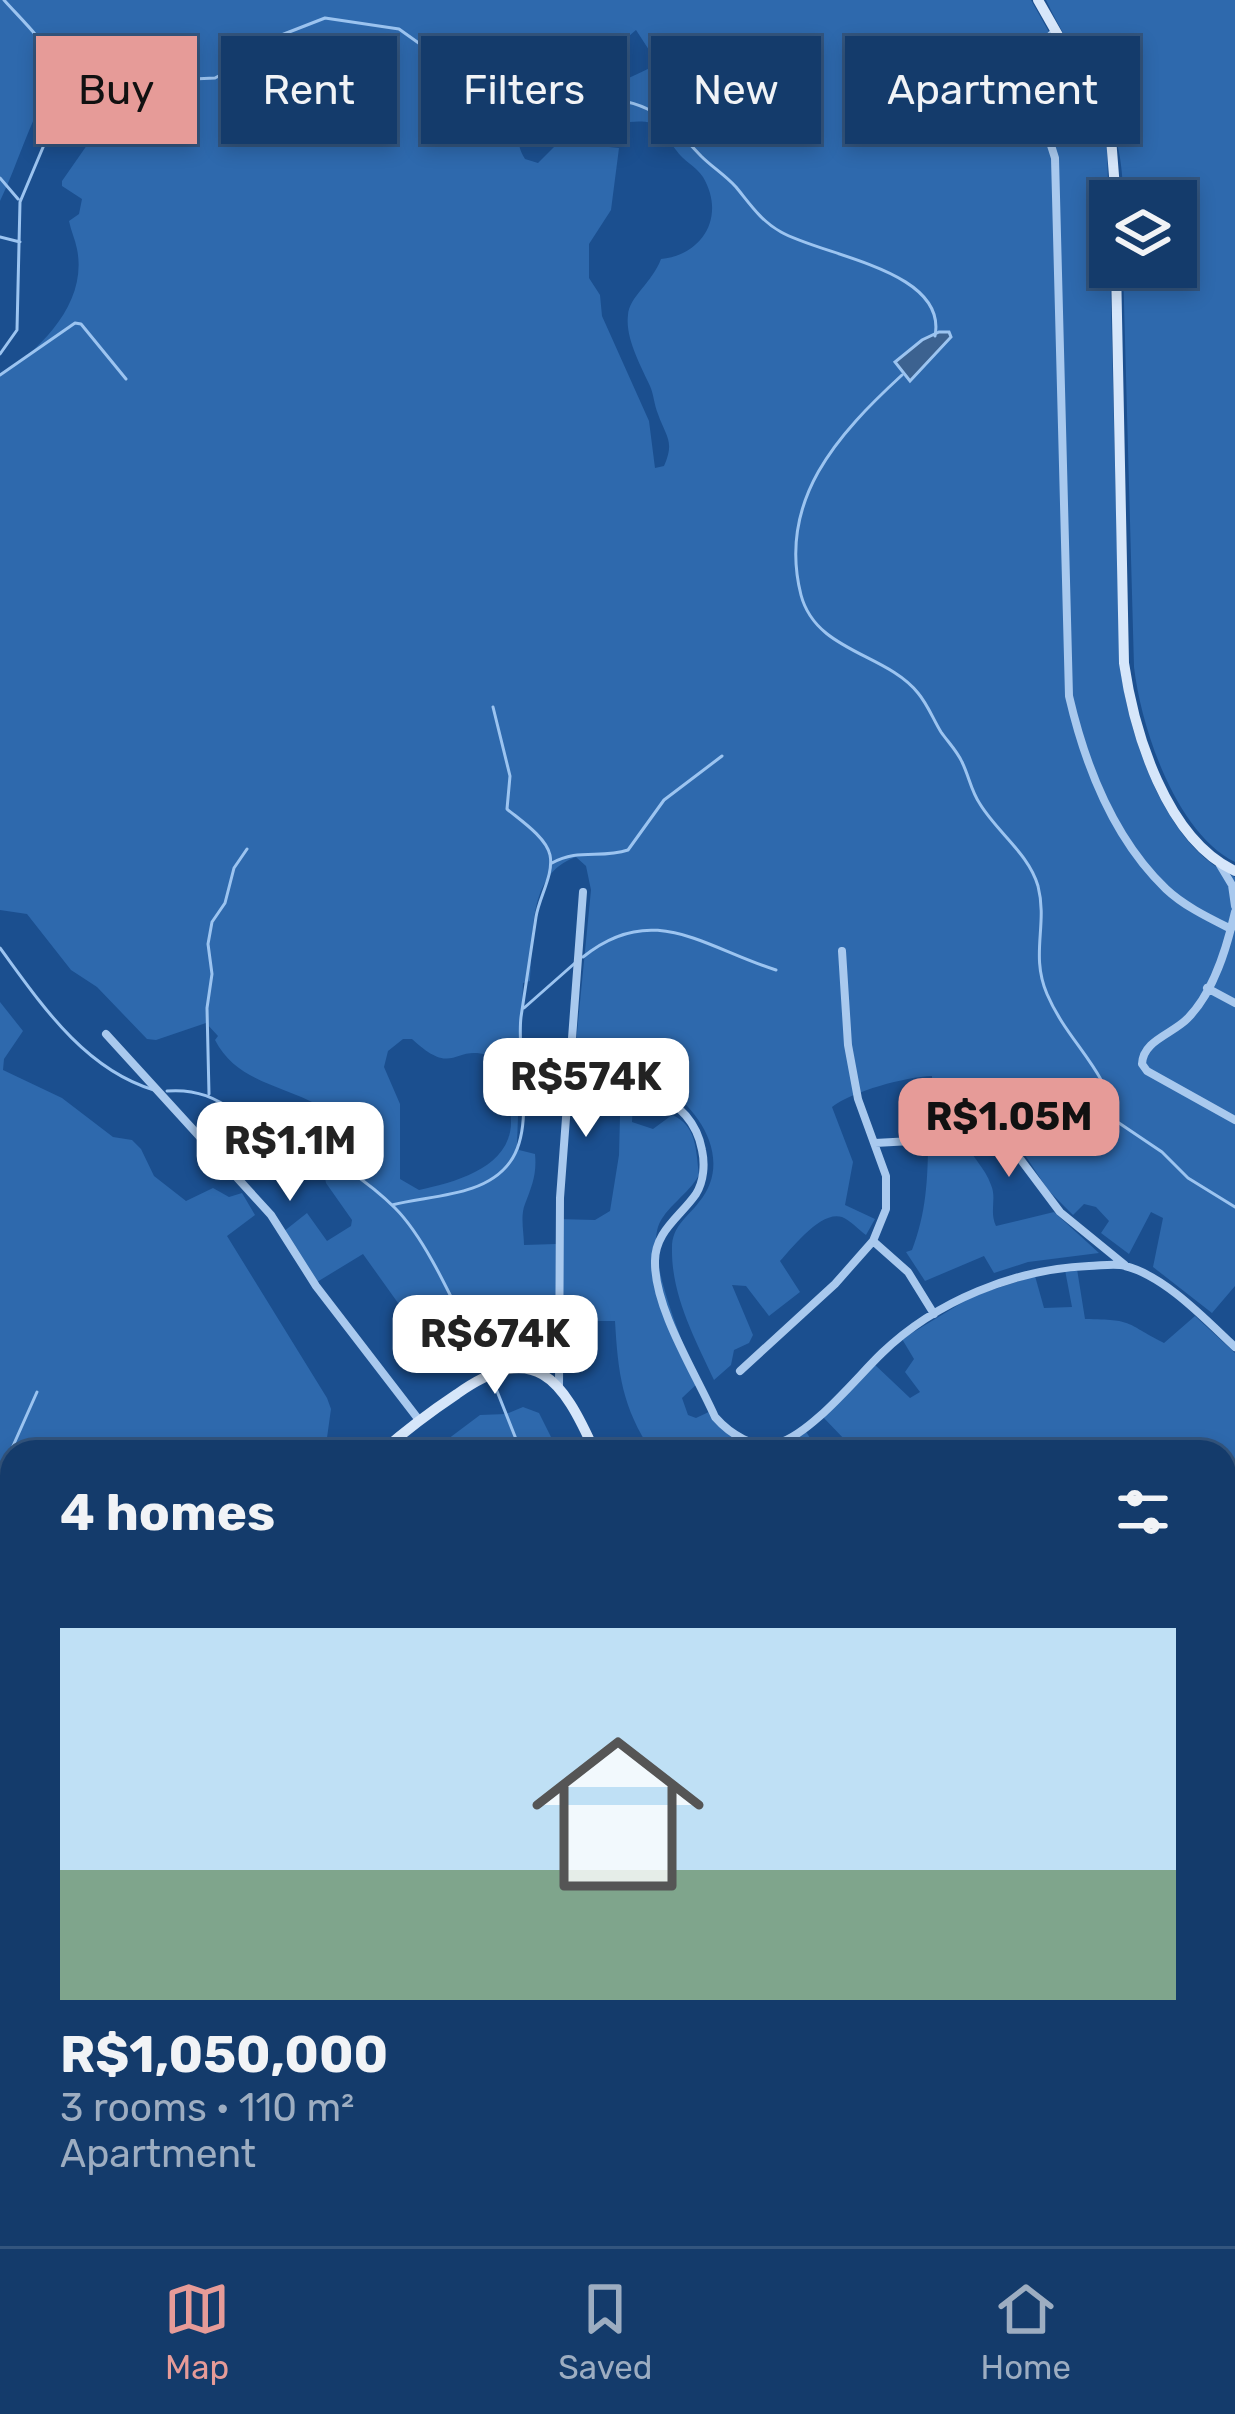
<!DOCTYPE html>
<meta charset="utf-8">
<style>
:root{--surface:#143b6b;--page:#1d4271;--text:#f1f3f6;--muted:#9dadc1;--line:#33557e;--accent:#e69b98}
body{margin:0;font-family:Rubik,sans-serif;background:var(--page);color:var(--text);height:100vh;display:flex;flex-direction:column;font-size:45px;white-space:nowrap}
*{box-sizing:border-box;margin:0}
p{font-size:39px;color:var(--muted)}
.icon{flex:none;width:66px;height:66px;fill:none;stroke:currentColor;stroke-width:2;stroke-linecap:round;stroke-linejoin:round}
.map{position:relative;flex:1;overflow:hidden}
.details{position:absolute;left:0px;top:1440px;width:1236px;height:807px;display:flex;flex-direction:column;background:var(--surface);border-radius:36px 36px 0 0;box-shadow:0 6px 18px #0003,0 0 0 3px var(--line)}
.details>*{flex:none}
.guide{position:absolute;left:36px;top:36px;width:1164px;height:108px;display:flex;gap:24px}
.tools{position:absolute;left:1089px;top:180px;display:grid;gap:24px}
.tools a{display:grid;place-items:center;width:108px;height:108px;border-radius:0px;background:var(--surface);box-shadow:0 6px 18px #0003,0 0 0 3px var(--line);font-size:60px}
.price{position:absolute;translate:-50% -102px;padding:0 27px;border-radius:24px;background:#fff;color:#222;font-size:39px;line-height:78px;filter:drop-shadow(0 3px 6px #0008)}
.price::after{content:'';position:absolute;left:50%;top:72px;width:36px;height:27px;margin-left:-18px;background:inherit;clip-path:polygon(0 0,100% 0,50% 100%)}
.price.selected{background:var(--accent);color:#111}
ul{padding:0;list-style:none}
li{display:grid;align-content:center;gap:24px;height:636px;padding:0 60px}
li+li{border-top:3px solid var(--line)}
li span{display:grid;place-items:center;height:372px;border-radius:0px;color:#555}
li>.icon{margin-inline-start:auto}
span .icon{width:216px;height:216px;fill:#fffc;stroke-width:1}
li b{font-size:51px}
h2{display:flex;justify-content:space-between;align-items:center;height:144px;padding:0 60px;font-size:51px}
.chip{padding:0 42px;border-radius:0px;background:var(--surface);box-shadow:0 6px 18px #0003,0 0 0 3px var(--line);font-size:42px;line-height:108px}
.chip.selected{background:var(--accent);color:#111}
.tabs{display:flex;justify-content:space-around;align-items:center;height:168px;border-top:3px solid var(--line);background:var(--surface);font-size:33px;color:var(--muted)}
.tabs a{display:grid;justify-items:center;gap:6px}
.tabs .selected{color:var(--accent)}
.map>svg:first-child{display:block}
.green{fill:#2e69ad;fill-rule:evenodd}
.water{fill:#3c6290;stroke:#9cc4f0;stroke-width:3}
.lines{fill:none;stroke-linecap:round;stroke-linejoin:round}
.stream{stroke:#9cc4f0;stroke-width:3}
.street{stroke:#a9c9ee;stroke-width:8}
.secondary{stroke:#d6e6fa;stroke-width:10}
.highway{stroke:#fff;stroke-width:14}
</style>
<div class="map">
<svg width="1235" height="2246" viewBox="0 0 1235 2246">
<rect width="100%" height="100%" fill="#1b4f8f"/>
<path class="green" d="M0,0H1031L1100,123L1107,146L1120,667C1129,736 1165,848 1235,877V1286L1212,1313L1153,1267L1163,1218L1151,1212L1129,1254L1101,1233L1109,1221L1096,1207L1084,1204L1073,1215L1048,1190L1015,1140L1013,1094L995,1097L994,1091L961,1093L974,1127L931,1128L932,1076C905,1077 853,1091 832,1107L853,1162L845,1205L875,1219L866,1235C859,1230 850,1220 842,1217C821,1210 792,1248 780,1261L800,1292L769,1316L746,1286L732,1285L753,1335L749,1343L734,1350L731,1365L714,1380C695,1339 671,1295 672,1248C672,1226 687,1218 699,1202C733,1161 701,1110 663,1086C636,1069 602,1076 574,1063L591,890L586,866L576,857C526,874 534,937 530,981L523,983L517,1144L519,1150L535,1154C537,1174 532,1186 525,1204C520,1216 524,1233 524,1245L556,1244L557,1219L595,1220L610,1211L619,1155L620,1116L569,1110L574,1084L583,1079L634,1084L632,1122L653,1129L672,1115C697,1125 696,1151 699,1175C689,1194 665,1207 658,1227C647,1261 685,1349 699,1382L682,1398L688,1415L696,1418L713,1410C735,1444 771,1447 805,1430L819,1452H652C622,1407 618,1373 615,1321H557L556,1304L526,1305V1359L479,1369L453,1345L444,1353L403,1310L363,1254L317,1282L283,1232L307,1213L327,1241L351,1226L352,1220L326,1183L320,1153L299,1130L316,1113L318,1105C280,1085 236,1081 215,1040L218,1036L206,1023L156,1040L147,1039L97,987L71,970L27,914L0,910V376C41,349 88,303 77,249C75,239 71,231 69,221L79,214L82,199L62,186V181L117,102L124,84C101,81 80,66 58,77C31,113 20,160 0,201ZM636,30L651,53L653,66C631,80 595,84 594,117L604,126C618,124 637,119 651,123C666,128 668,139 676,150C683,161 696,166 703,177C726,216 703,255 661,259C652,283 629,297 628,315C625,338 641,366 650,386C654,395 654,405 658,414C666,437 675,441 664,466L655,468L649,421L602,316L600,295L589,278V244L611,210L619,148L599,146L579,129L567,134L538,163L525,159C500,117 554,114 581,109L584,102L565,83L581,38L593,34L607,48H615ZM403,1039H412C454,1078 453,1045 487,1055C501,1071 504,1087 509,1106C523,1163 462,1181 419,1190L400,1179V1104L384,1067L388,1051Z
M1046,0H1235V862C1176,833 1141,728 1134,667L1123,267H1176V201H1123C1125,110 1082,76 1046,0Z
M0,1002L23,1031L4,1059L3,1070L62,1098L113,1137L132,1140L141,1149L154,1176L186,1201L213,1188L229,1197L242,1193L255,1215L227,1236L327,1398L331,1409L325,1452H12V1708L0,1704Z
M964,1138C970,1156 985,1167 991,1185C997,1199 989,1211 996,1226L1054,1212L1099,1253L1028,1262L994,1273L984,1256L925,1281L906,1252L912,1250C926,1214 928,1179 928,1140Z
M1077,1269L1085,1319C1135,1320 1123,1322 1164,1343L1195,1316L1235,1353V1531L1224,1532V1452H841L846,1441L822,1416L873,1363L910,1398L920,1392L905,1372L914,1359L902,1339L973,1296L1035,1276L1044,1308L1072,1307L1065,1270Z
M523,1407L539,1413L551,1437L571,1452H538L531,1441L500,1445L491,1452H393L444,1442L480,1415L506,1414Z
M1235,1709V1855L1224,1849V1721Z
M0,1949H12V2116L9,2126L0,2123Z
M1224,1995L1235,1997V2232L1228,2246H1163L1171,2235H1224Z
M0,2151L12,2166V2235H74L78,2246H0Z
M749,2235H911L929,2246H729Z"/>
<path class="water" d="M939,332H949L951,337L910,381L895,362L922,340Z"/>
<g class="lines">
<path class="stream" d="M4,0C17,15 47,43 52,61C55,73 42,88 36,97L48,131
M593,98C650,99 665,118 701,156C712,167 725,175 736,187C750,204 761,221 781,232C823,256 948,270 935,336
M0,178L18,199
M0,237L20,242
M0,354L17,330L20,202L57,114L70,97L149,81L215,78L239,65L266,41L325,18L399,29L427,49
M0,375L75,323L81,324L126,379
M902,375C838,434 777,500 801,595C816,652 886,653 918,693C928,705 933,719 941,732C948,742 957,751 962,762C969,776 971,791 980,804C997,832 1029,854 1038,886C1048,925 1030,954 1047,994C1068,1043 1106,1067 1116,1121L1162,1152L1188,1178L1235,1207
M552,863C578,848 601,859 628,850L664,800L722,756
M0,948C41,1004 84,1069 154,1090
M583,957C653,900 705,948 776,970
M524,1008L575,963
M167,1091C204,1088 221,1103 252,1121C265,1128 281,1133 295,1139C329,1156 368,1181 395,1208C431,1244 462,1323 487,1370
M209,1094L207,1008L212,974L208,944L212,922L225,903L234,868L247,849
M392,1205C430,1195 485,1197 510,1162C536,1127 516,1058 521,1017C526,984 531,950 536,917C539,897 554,875 550,855C546,837 520,820 507,809L510,776L493,707
M493,1381L516,1439
M0,1496L10,1469L13,1446L37,1392"/>
<path class="street" d="M1054,32L1041,45L1013,54L1009,61L1049,139L1055,158L1069,696C1085,765 1114,839 1166,889C1184,906 1209,918 1231,929
M1029,50L1072,64
M1220,865L1232,885L1235,906
M1235,912C1227,947 1214,992 1188,1018C1173,1034 1143,1040 1142,1064L1147,1071L1235,1120
M1207,988L1235,1003
M106,1034L271,1215L316,1286L419,1420
M570,1072C619,1079 691,1089 702,1150C705,1164 704,1181 696,1194C680,1217 654,1232 655,1263C655,1310 696,1374 715,1417C730,1434 754,1450 779,1443C813,1432 856,1378 882,1353C936,1301 1015,1269 1089,1266C1100,1266 1115,1263 1125,1266C1165,1276 1206,1320 1235,1347
M875,1143L1003,1136L1060,1212L1125,1265
M873,1241L908,1272L934,1314
M740,1371L835,1284L873,1241L886,1209V1176L858,1099L848,1045L842,951
M559,1387L560,1198L583,892
M1224,1559H1235
M0,1919L12,1920
M0,2135L12,2140
M81,2235L85,2246
M174,2235L188,2246
M306,2235L320,2246
M442,2235L455,2246
M556,2235L568,2246
M924,2235L941,2246
M991,2235L1001,2246
M328,2246L337,2235
M493,2246L502,2235
M652,2246L663,2235
M716,2246L733,2235
M1014,2246L1023,2235
M1123,2246L1132,2235"/>
<path class="secondary" d="M1038,0L1104,116L1111,138L1116,201
M1116,267L1124,663C1134,732 1166,839 1235,871
M381,1452C405,1431 430,1412 457,1394C535,1339 562,1378 595,1452
M0,1653L12,1657
M1224,1948L1235,1949"/>
<path class="highway" d="M1224,1545H1235
M0,1946L12,1947"/>
</g>
</svg>
<div class="tools">
<a><svg class="icon" aria-label="layers" viewBox="0 0 24 24"><path d="M12 4l9 5-9 5-9-5zM3 14l9 5 9-5"/></svg></a>
</div>
<b class="price" style="left:586px;top:1140px">R$574K</b>
<b class="price selected" style="left:1009px;top:1180px">R$1.05M</b>
<b class="price" style="left:290px;top:1204px">R$1.1M</b>
<b class="price" style="left:495px;top:1397px">R$674K</b>
<div class="guide">
<a class="chip selected">Buy</a>
<a class="chip">Rent</a>
<a class="chip">Filters</a>
<a class="chip">New</a>
<a class="chip">Apartment</a>
</div>
<section class="details">
<h2>4 homes<svg class="icon" aria-label="filters" viewBox="0 0 24 24"><path d="M4 7h16M4 17h16"/><circle cx="9" cy="7" r="2"/><circle cx="15" cy="17" r="2"/></svg></h2>
<ul>
<li><span style="background:linear-gradient(#bfe0f5 65%,#7fa58c 0)"><svg class="icon" aria-label="home" viewBox="0 0 24 24"><path d="M3 11l9-7 9 7M6 9v11h12V9"/></svg></span><div><b>R$1,050,000</b><p>3 rooms · 110 m²</p><p>Apartment</p></div></li>
</ul>
</section>
</div>
<nav class="tabs">
<a class="selected"><svg class="icon" aria-label="map" viewBox="0 0 24 24"><path d="M3 6l6-2 6 2 6-2v14l-6 2-6-2-6 2zM9 4v14M15 6v14"/></svg>Map</a>
<a><svg class="icon" aria-label="saved" viewBox="0 0 24 24"><path d="M7 4h10v16l-5-4-5 4z"/></svg>Saved</a>
<a><svg class="icon" aria-label="home" viewBox="0 0 24 24"><path d="M3 11l9-7 9 7M6 9v11h12V9"/></svg>Home</a>
</nav>
